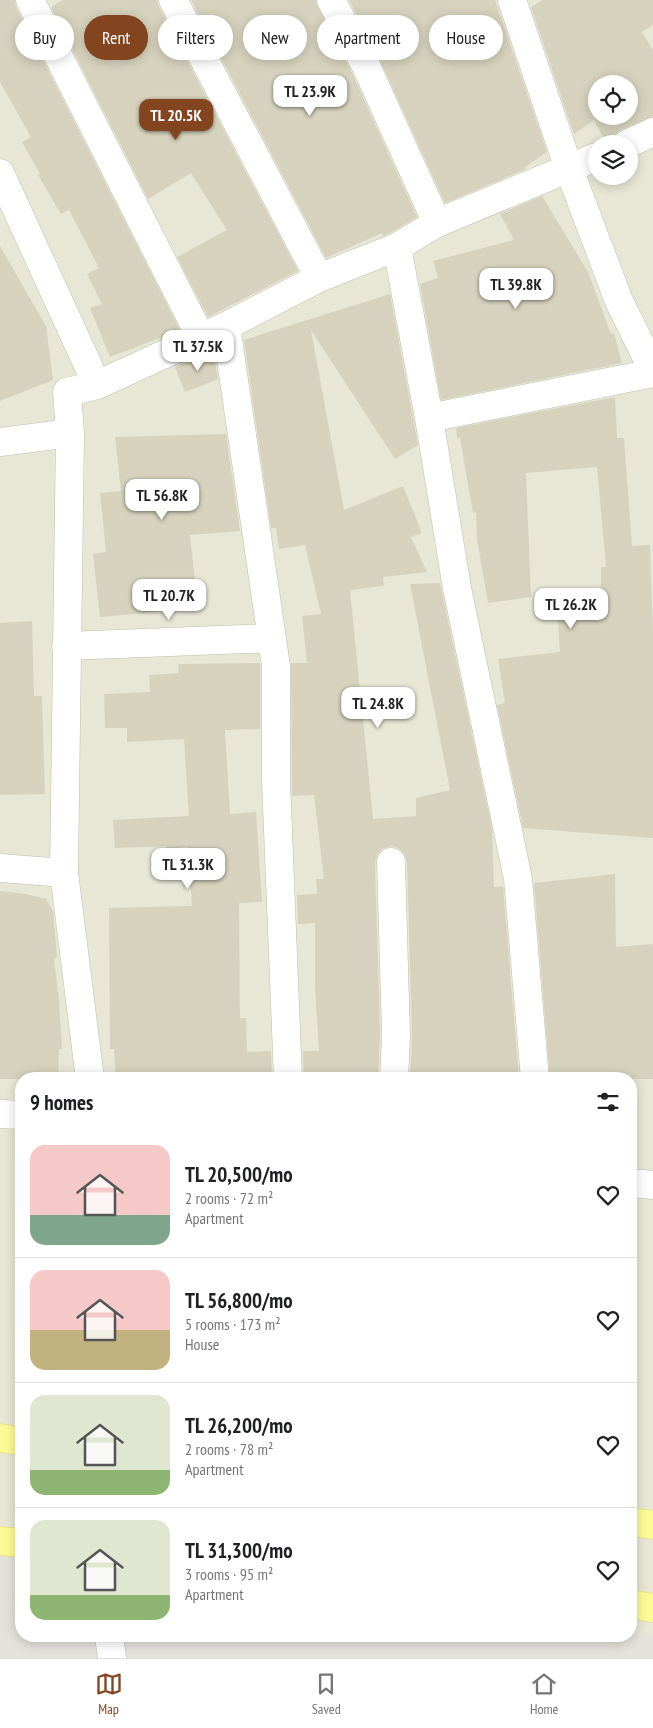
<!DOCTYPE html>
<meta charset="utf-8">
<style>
:root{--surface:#fff;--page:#f6f6f6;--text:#202124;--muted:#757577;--line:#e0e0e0;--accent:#82451f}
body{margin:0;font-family:"PT Sans Narrow",sans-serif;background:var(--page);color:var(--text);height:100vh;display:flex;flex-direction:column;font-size:19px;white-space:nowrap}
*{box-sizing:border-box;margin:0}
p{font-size:16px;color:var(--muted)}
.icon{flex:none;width:28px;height:28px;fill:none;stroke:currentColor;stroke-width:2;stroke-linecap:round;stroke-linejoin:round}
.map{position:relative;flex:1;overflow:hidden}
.sheet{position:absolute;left:15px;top:1072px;width:622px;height:570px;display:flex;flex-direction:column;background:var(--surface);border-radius:20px;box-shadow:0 2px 12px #0003}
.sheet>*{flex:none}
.guide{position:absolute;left:15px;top:15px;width:624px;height:45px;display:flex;gap:10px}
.buttons{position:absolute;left:588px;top:75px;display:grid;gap:10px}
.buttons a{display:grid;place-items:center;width:50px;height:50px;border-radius:50%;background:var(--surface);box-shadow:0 2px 12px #0003;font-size:25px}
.price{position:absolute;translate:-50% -42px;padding:0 11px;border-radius:10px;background:#fff;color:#222;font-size:16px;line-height:32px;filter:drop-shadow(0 1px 2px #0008)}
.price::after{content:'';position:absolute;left:50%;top:30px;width:15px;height:11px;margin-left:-8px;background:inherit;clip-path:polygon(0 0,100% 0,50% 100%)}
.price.active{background:var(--accent);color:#fff}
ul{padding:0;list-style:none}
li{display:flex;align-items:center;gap:15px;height:125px;padding:0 15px}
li+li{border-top:1px solid var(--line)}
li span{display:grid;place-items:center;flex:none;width:140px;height:100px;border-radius:15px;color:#555}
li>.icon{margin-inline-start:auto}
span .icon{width:60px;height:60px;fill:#fffc;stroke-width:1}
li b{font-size:21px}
h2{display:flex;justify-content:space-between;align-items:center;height:60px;padding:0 15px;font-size:21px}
.tag{padding:0 18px;border-radius:22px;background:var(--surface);box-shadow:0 2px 12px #0003;font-size:18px;line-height:45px}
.tag.active{background:var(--accent);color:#fff}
.dock{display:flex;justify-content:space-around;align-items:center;height:70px;border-top:1px solid var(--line);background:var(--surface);font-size:14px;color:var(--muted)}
.dock a{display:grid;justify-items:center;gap:2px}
.dock .active{color:var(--accent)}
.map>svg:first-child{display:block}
.residential{fill:#e8e7d6;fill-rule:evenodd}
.industrial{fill:#e4e2da}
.building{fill:#d6d2bd;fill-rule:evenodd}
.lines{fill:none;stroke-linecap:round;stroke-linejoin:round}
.minor-casing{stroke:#c0beab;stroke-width:29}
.primary-casing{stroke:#e4dd66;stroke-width:29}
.minor{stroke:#fff;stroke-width:28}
.primary{stroke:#fefa97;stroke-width:28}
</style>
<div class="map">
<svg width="653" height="1658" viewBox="0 0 653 1658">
<rect width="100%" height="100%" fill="#f4f3e8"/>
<path class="residential" d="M0,0H653V1636L631,1634V1079H21V1555L0,1552ZM596,84H629V116H596ZM596,144H629V176H596Z"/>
<path class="industrial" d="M0,1552L21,1555V1636H631V1634L653,1636V1658H0Z"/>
<path class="building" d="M0,0H15L16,7L180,330L110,357L90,308L102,304L87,274L99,268L69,210L61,214L38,175L40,174L22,142L31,137L0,82Z
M63,0H157L159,7L298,271L208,317L177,257L227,230L191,173L148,199L51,7Z
M191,0H315L352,73L417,217L390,233L383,236L382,233L326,258Z
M349,0H495L547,152L525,167L526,169L445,203L380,60Z
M542,0H653V25L642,32L653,50V117L620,130L614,135L611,144H607L594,120L574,134L531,7ZM596,84H629V116H596Z
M542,196L588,272L611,334L614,333L622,363L441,400L420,284L438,278L433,261L514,240L500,214Z
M0,246L46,326L53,380L0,401Z
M390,294L418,445L395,459L311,330L344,510L403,486L422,533L411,537L427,572L383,577L384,586L350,590L373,819L416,816V798L450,790L410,584L440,583L492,829L494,887L503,886L519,1079H410L412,1036L407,862L404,853L398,848L391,846L382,849L377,855L375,862L380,1036L378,1079H304L303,1051H319L315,988V923L298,924L297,895L317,894L316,879H324L314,795L292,796L291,663H307L302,616L321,614L305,545L279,549L276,528H271L244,340Z
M213,350L218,379L185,392L175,367Z
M615,397L617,438H624L632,546L650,545L653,632V838L523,828L497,705L505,703L498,659L560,652L556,592L601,589V567H606L597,467L526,473L531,597L488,603L477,539L476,512L473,513L460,438H457L456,428Z
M226,434L240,531L190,535L198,608L100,617L93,554L106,552L100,493L121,491L115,437Z
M32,621L34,696H42L45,794L0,795V623Z
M260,663V729L225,730L230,814L256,812L262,902L239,903L240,1018H246L247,1052L271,1051L272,1079H116L114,1049H110L109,908L192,906L188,847L166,849V846L115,848L113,820L189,816L184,739L127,742V728H105L104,694L150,692L149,675L179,673L178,664Z
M615,874L616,947L653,944V1079H550L534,883Z
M0,891L25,894L46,899L53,911L57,956L54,960L59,1000L62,1049H59L58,1079H0Z"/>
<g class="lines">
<g class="minor-casing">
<path id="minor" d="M30,0L200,336
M173,0L319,278
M331,0L366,66L437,223
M512,0L569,169L619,301L653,370
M627,144L653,132
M0,173L97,385
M397,247L429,418L457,588L518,879L535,1079
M226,326L276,666V781L288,1079
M429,418L653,373
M0,442L70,433
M66,646L272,638
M391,862L396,1036L394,1079
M0,868L64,873
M90,1079L64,873L70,433L67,392L97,385L226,326L319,278L397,247L437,223L596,157
M0,1114L21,1115
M631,1183L653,1185
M109,1636L112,1658"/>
</g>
<g class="primary-casing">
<path id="primary" d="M0,1438L21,1441
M631,1522L653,1525
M0,1541L21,1543
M631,1604L653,1608"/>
</g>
<use href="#minor" class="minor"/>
<use href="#primary" class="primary"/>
</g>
</svg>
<div class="buttons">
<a><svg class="icon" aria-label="locate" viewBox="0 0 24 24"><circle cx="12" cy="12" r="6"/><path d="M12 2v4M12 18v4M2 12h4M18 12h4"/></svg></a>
<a><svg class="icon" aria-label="layers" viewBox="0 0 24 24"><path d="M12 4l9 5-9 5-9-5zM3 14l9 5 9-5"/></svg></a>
</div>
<b class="price" style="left:310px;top:117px">TL 23.9K</b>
<b class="price active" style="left:176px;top:141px">TL 20.5K</b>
<b class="price" style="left:516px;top:310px">TL 39.8K</b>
<b class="price" style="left:198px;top:372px">TL 37.5K</b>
<b class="price" style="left:162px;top:521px">TL 56.8K</b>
<b class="price" style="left:169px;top:621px">TL 20.7K</b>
<b class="price" style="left:571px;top:630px">TL 26.2K</b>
<b class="price" style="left:378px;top:729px">TL 24.8K</b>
<b class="price" style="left:188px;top:890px">TL 31.3K</b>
<div class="guide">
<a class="tag">Buy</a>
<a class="tag active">Rent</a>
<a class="tag">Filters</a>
<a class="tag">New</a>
<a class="tag">Apartment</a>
<a class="tag">House</a>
</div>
<section class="sheet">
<h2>9 homes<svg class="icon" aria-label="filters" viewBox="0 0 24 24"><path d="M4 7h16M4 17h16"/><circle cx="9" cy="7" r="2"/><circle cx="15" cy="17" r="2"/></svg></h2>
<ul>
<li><span style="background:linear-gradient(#f6c9c9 70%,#7fa58c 0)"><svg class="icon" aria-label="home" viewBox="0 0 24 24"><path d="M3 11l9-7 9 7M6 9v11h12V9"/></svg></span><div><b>TL 20,500/mo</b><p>2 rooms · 72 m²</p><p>Apartment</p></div><svg class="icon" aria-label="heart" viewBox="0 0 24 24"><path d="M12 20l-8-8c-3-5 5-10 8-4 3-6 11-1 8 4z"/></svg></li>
<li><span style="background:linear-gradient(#f6c9c9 60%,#c2b280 0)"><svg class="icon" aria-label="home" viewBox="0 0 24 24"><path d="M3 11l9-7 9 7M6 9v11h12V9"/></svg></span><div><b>TL 56,800/mo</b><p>5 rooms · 173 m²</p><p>House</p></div><svg class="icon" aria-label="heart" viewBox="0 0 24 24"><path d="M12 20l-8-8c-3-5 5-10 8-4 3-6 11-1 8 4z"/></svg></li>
<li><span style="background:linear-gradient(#dfe7d0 75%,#8fb573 0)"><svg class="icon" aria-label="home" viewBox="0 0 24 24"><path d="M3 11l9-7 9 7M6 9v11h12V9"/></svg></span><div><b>TL 26,200/mo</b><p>2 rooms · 78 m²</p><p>Apartment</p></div><svg class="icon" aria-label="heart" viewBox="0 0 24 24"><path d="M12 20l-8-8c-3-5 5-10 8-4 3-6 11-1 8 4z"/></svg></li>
<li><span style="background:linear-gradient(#dfe7d0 75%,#8fb573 0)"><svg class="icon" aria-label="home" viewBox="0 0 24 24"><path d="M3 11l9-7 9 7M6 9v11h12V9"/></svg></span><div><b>TL 31,300/mo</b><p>3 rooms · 95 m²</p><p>Apartment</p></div><svg class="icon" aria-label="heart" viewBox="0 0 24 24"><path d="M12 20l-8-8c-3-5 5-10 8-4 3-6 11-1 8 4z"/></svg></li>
</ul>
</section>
</div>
<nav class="dock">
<a class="active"><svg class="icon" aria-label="map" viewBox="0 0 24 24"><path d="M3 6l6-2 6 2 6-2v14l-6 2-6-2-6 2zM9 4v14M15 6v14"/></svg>Map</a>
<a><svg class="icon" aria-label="saved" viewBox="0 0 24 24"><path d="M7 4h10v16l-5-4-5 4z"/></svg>Saved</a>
<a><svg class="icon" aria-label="home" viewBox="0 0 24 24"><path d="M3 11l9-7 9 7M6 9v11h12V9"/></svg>Home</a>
</nav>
